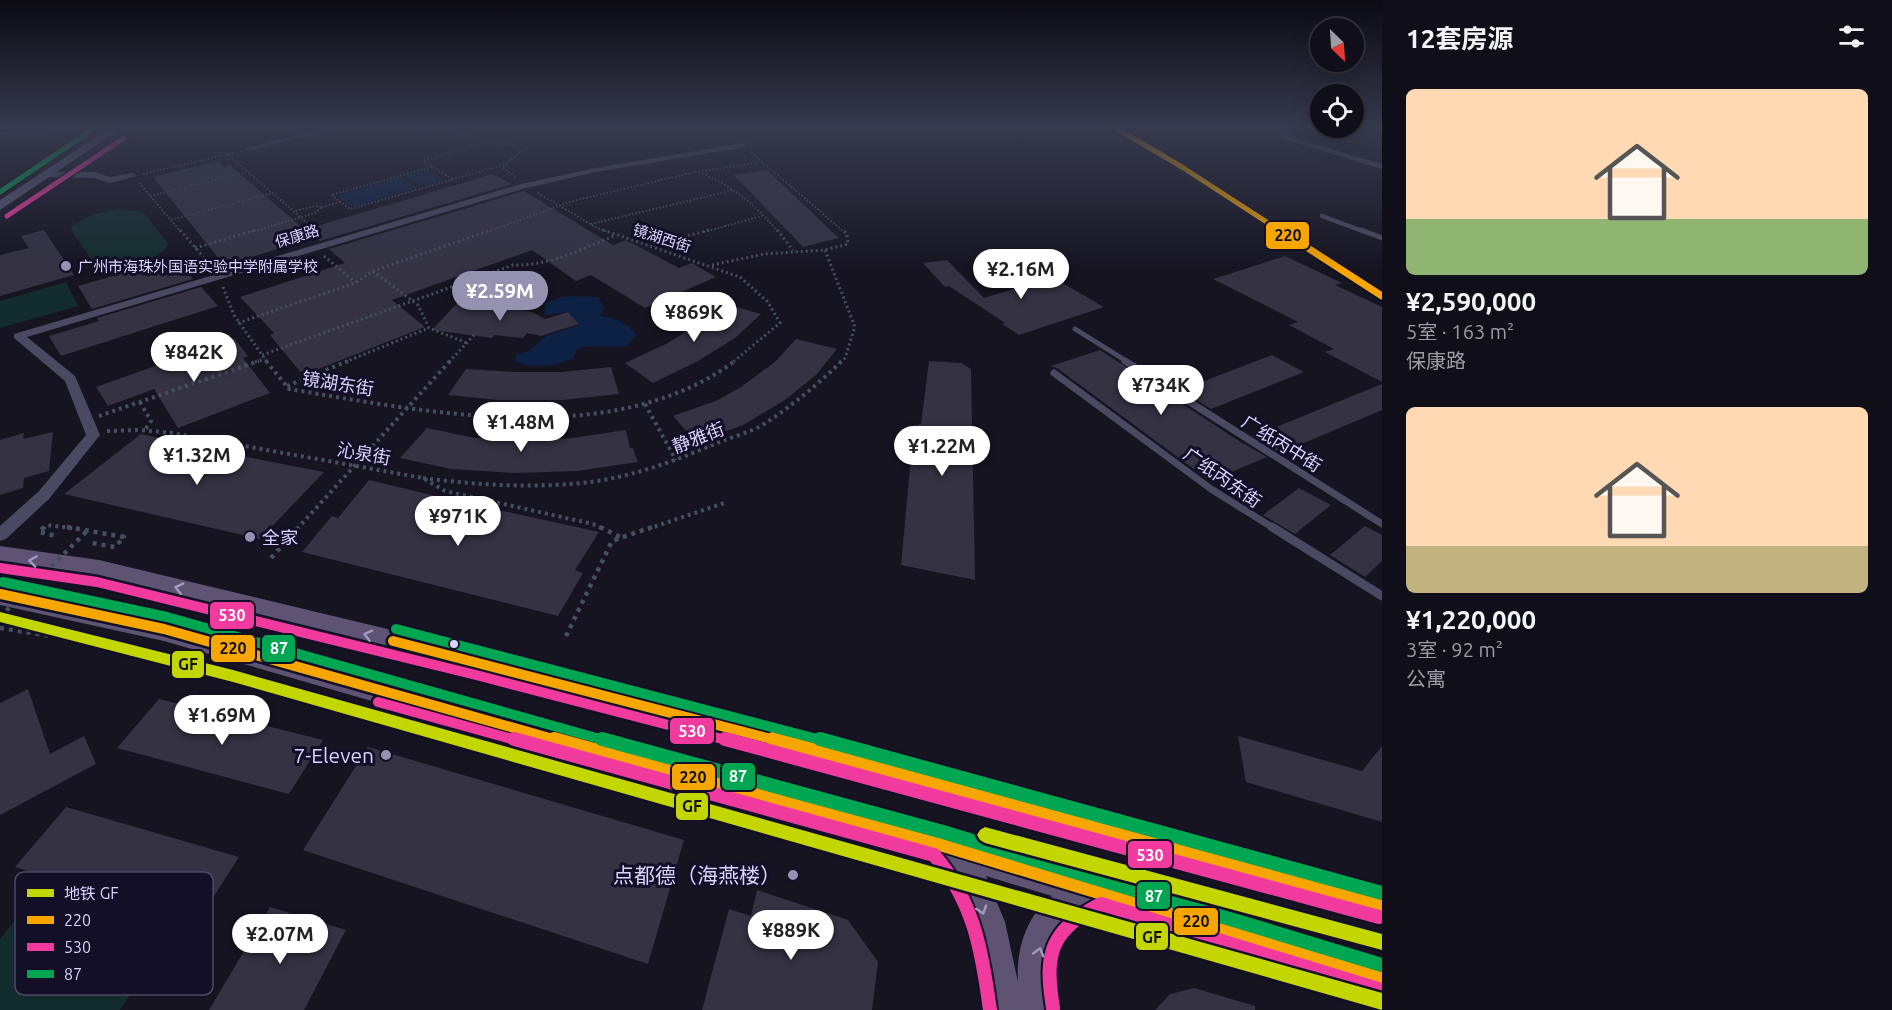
<!DOCTYPE html>
<html lang="zh">
<meta charset="utf-8">
<style>
:root{--surface:#100f19;--page:#1e1d26;--text:#f1f3f6;--muted:#9c9ca2;--line:#302f38;--accent:#9591b1}
body{margin:0;font-family:Ubuntu,"Noto Sans SC",sans-serif;background:var(--page);color:var(--text);height:100vh;display:flex;flex-direction:column;font-size:22px;white-space:nowrap}
*{box-sizing:border-box;margin:0}
p{font-size:20px;color:var(--muted)}
.icon{flex:none;width:33px;height:33px;fill:none;stroke:currentColor;stroke-width:2;stroke-linecap:round;stroke-linejoin:round}
.map{position:relative;flex:1;overflow:hidden}
.drawer{display:flex;flex-direction:column;background:var(--surface);width:510px}
.drawer>*{flex:none}
.needle{width:39px;rotate:155deg}
.controls{position:absolute;left:1310px;top:18px;display:grid;gap:12px}
.controls a{display:grid;place-items:center;width:54px;height:54px;border-radius:50%;background:var(--surface);box-shadow:0 6px 24px #0002,0 0 0 2px var(--line);font-size:30px}
.price{position:absolute;translate:-50% -51px;padding:0 14px;border-radius:21px;background:#fff;color:#222;font-size:20px;line-height:39px;filter:drop-shadow(0 2px 3px #0008)}
.price::after{content:'';position:absolute;left:50%;top:36px;width:18px;height:14px;margin-left:-9px;background:inherit;clip-path:polygon(0 0,100% 0,50% 100%)}
.price.active{background:var(--accent);color:#fff}
ul{padding:0;list-style:none}
li{display:grid;align-content:center;gap:12px;height:318px;padding:0 24px}
li span{display:grid;place-items:center;height:186px;border-radius:9px;color:#555}
li>.icon{margin-inline-start:auto}
span .icon{width:108px;height:108px;fill:#fffc;stroke-width:1}
li b{font-size:26px}
h2{display:flex;justify-content:space-between;align-items:center;height:72px;padding:0 24px;font-size:26px}
main{display:flex;flex:1;min-height:0}
.map>svg:first-child{display:block}
.green{fill:#132c2d}
.water{fill:#0d2144}
.building{fill:#343243}
.lines{fill:none;stroke-linecap:round;stroke-linejoin:round}
.path-far3{stroke:#44505f;stroke-width:2;stroke-dasharray:1.5 2;stroke-linecap:butt}
.path-far2{stroke:#44505f;stroke-width:3;stroke-dasharray:2 3;stroke-linecap:butt}
.path-far1{stroke:#44505f;stroke-width:4;stroke-dasharray:3 4;stroke-linecap:butt}
.path{stroke:#44505f;stroke-width:4.5;stroke-dasharray:4 5;stroke-linecap:butt}
.lane-far3{stroke:#4a4962;stroke-width:4.5}
.lane-far2{stroke:#4a4962;stroke-width:5}
.lane-far1{stroke:#4a4962;stroke-width:7}
.lane{stroke:#4a4962;stroke-width:9}
.street{fill:#4a4962;fill-rule:evenodd}
.secondary{fill:#575674;fill-rule:evenodd}
.primary{fill:#5e5373;fill-rule:evenodd}
.path-bridge{stroke:#44505f;stroke-width:4.5;stroke-dasharray:4 5;stroke-linecap:butt}
.bus-1-far3-casing{stroke:#130f26;stroke-width:8}
.bus-1-far2-casing{stroke:#130f26;stroke-width:10}
.bus-1-far1-casing{stroke:#130f26;stroke-width:15}
.bus-1-casing{stroke:#130f26;stroke-width:18}
.bus-2-far2-casing{stroke:#130f26;stroke-width:8}
.bus-2-far1-casing{stroke:#130f26;stroke-width:15}
.bus-2-casing{stroke:#130f26;stroke-width:18}
.bus-3-far2-casing{stroke:#130f26;stroke-width:8}
.bus-3-far1-casing{stroke:#130f26;stroke-width:15}
.bus-3-casing{stroke:#130f26;stroke-width:18}
.bus-1-far3{stroke:#f7a600;stroke-width:5}
.bus-1-far2{stroke:#f7a600;stroke-width:7}
.bus-1-far1{stroke:#f7a600;stroke-width:10}
.bus-1{stroke:#f7a600;stroke-width:14}
.bus-2-far2{stroke:#f13a9d;stroke-width:5}
.bus-2-far1{stroke:#f13a9d;stroke-width:10}
.bus-2{stroke:#f13a9d;stroke-width:14}
.bus-3-far2{stroke:#00a651;stroke-width:5}
.bus-3-far1{stroke:#00a651;stroke-width:10}
.bus-3{stroke:#00a651;stroke-width:14}
.metro-1-casing{stroke:#130f26;stroke-width:5}
.metro-1{fill:#c4d600;fill-rule:evenodd}
.oneway{stroke:#a29ac0}
.poi-dot{fill:#9591b1;stroke:#130f26;stroke-width:2}
.bus-dot{fill:#d9d4ff;stroke:#130f26;stroke-width:2}
.labels{text-anchor:middle;dominant-baseline:central;stroke-width:6;stroke-linejoin:round;paint-order:stroke}
.far-street-label{font-size:15px;fill:#d9d4ff;stroke:#130f26}
.far-poi-label{font-size:15px;fill:#d9d4ff;stroke:#130f26;text-anchor:start}
.street-label{font-size:18px;fill:#d9d4ff;stroke:#130f26}
.poi-label{font-size:18px;fill:#d9d4ff;stroke:#130f26;text-anchor:start}
.near-poi-label{font-size:21px;fill:#d9d4ff;stroke:#130f26;text-anchor:end}
.key{fill:#130f26;stroke:#4e4a67;stroke-width:1.5}
.key-label{font-size:16px;fill:#d9d4ff}
.line-badge{stroke:#130f26;stroke-width:2}
.badge-label{font-size:16px;text-anchor:middle;font-weight:bold;fill:#fff}
.pale-badge-label{font-size:16px;text-anchor:middle;font-weight:bold;fill:#111}
</style>
<main>
<div class="map">
<svg width="1382" height="1010" viewBox="0 0 1382 1010">
<rect width="100%" height="100%" fill="#161421"/>
<path class="green" d="M117,209L143,212L166,241L168,244C160,264 112,268 94,263L71,230L72,226L91,215Z
M66,282L78,306L0,328V301Z
M37,893L171,933L120,1010H0V939Z"/>
<path class="water" d="M427,170L443,180L421,186L404,176Z
M400,177L417,187L352,207L337,196Z
M522,273L540,280L546,286C531,304 518,287 504,290C496,291 488,295 480,297L477,294L467,293L469,290L497,284L505,277Z
M574,296L598,297L604,308L600,316C615,318 628,323 636,335L627,346C610,348 594,344 577,348L573,358C555,366 534,369 516,362V354L529,351L546,336L579,325L569,312L544,315L545,303L561,297Z"/>
<path class="building" d="M218,161L224,167L230,165L314,238L224,265L153,177Z
M767,170L825,225L839,238L803,247L734,175Z
M493,174L512,184L320,241L307,229Z
M524,191L613,245L626,240L679,268L692,263L716,277L645,308L591,275L576,281L532,250L392,300L425,327L303,375L270,335L274,333L240,297L345,263L329,249Z
M44,230L74,275L0,296V255L29,248L21,236Z
M182,256L192,271L187,272L193,279L92,309L78,286Z
M1285,256L1342,283L1335,285L1382,307V382L1325,352L1334,349L1289,325L1298,322L1213,279Z
M947,260L984,298L1052,277L1104,307L1019,335L1002,324L1005,323L949,286L945,287L923,263Z
M201,287L218,306L61,356L49,336L99,321L97,318Z
M476,301L532,312L545,319L568,312L579,324L541,336L527,333L523,338L494,335L492,338L432,330L457,303L472,305Z
M722,303L761,314L735,338L698,361L653,383L625,363L668,343L696,325Z
M234,338L248,356L243,358L270,393L178,428L154,389L108,406L96,387Z
M796,339L837,349L816,375L785,400L743,425L696,442L673,416L718,400L741,387L775,362Z
M1100,350L1239,441L1267,457L1210,481L1057,368L1051,366Z
M1272,355L1304,372L1211,409L1181,390Z
M929,361L961,363L971,369L975,580L901,565L914,425L921,424Z
M611,367L619,394L562,400H499L448,395L466,369L515,372H562Z
M1382,384V410L1285,451L1279,452L1254,436Z
M427,428L475,438L527,441L572,438L626,430L630,448H633L638,462L577,471L514,473L451,469L400,458Z
M53,432L49,471L24,478L23,488L0,495V440L24,433L23,439Z
M141,434L267,461L324,472L260,539L64,494Z
M369,480L448,499L599,532L575,570L583,573L558,616L302,552L332,516L338,518Z
M1299,488L1331,505L1295,534L1263,515Z
M1365,526L1382,535V561L1365,577L1330,555Z
M28,689L50,754L84,736L96,764L0,815V703Z
M159,699L323,740L289,794L117,748Z
M1238,736L1362,771L1382,746V822L1246,782Z
M368,747L684,840L648,964L303,850Z
M66,807L239,857L196,924L15,867Z
M757,890L848,920L878,962L872,1010H702L729,909L751,916Z
M270,907L346,930L304,1010H209Z
M1194,988L1255,1006V1010H1155L1170,994Z"/>
<g class="lines">
<path class="path-far3" d="M396,128L414,132L431,128L449,130L489,143L508,144L522,151L502,167L516,177
M751,152L844,232
M227,154L318,232
M432,167L331,195L350,209L506,164
M143,174L238,152
M702,174C733,186 757,206 778,232
M452,179L423,161L486,142
M139,183L181,232
M538,193L597,228L608,232
M150,196L247,172
M322,207L340,202
M171,220L272,193
M591,224L734,190
M251,232L315,213L322,207L315,206L295,211
M487,232L569,202L695,172L763,162
M704,232L762,216"/>
<path class="path-far2" d="M180,230L213,268
M316,230L322,235
M603,230L740,277L768,302L780,323L733,362
M777,230L793,250
M654,245L709,230
M195,248L256,230
M825,250L855,327L845,358L840,362
M324,256L355,282
M712,265L764,254L825,250L848,244L847,234L843,230
M373,271L418,305L429,328L467,343
M223,287L234,315L267,362
M238,323L355,283L373,271L491,230
M262,355L513,265C550,266 582,249 616,235
M255,362L265,359
M345,362L429,328
M449,362L474,335"/>
<path class="path-far1" d="M266,361L289,389C427,412 613,451 735,361
M287,386L348,361
M140,402L151,421L145,430
M645,404L676,460
M99,416L259,361
M107,431L138,430L172,433L423,478L445,491L593,524L603,529
M423,478C476,485 529,488 582,483C631,478 677,460 722,441C735,436 751,432 764,424C792,406 818,384 842,361
M43,529L47,525L79,529
M297,529L450,361
M648,529L727,502"/>
<path class="path" d="M44,527L39,532L56,536
M67,527L124,537L115,547L92,543
M600,527L622,538
M271,558L299,527
M0,628L51,636
M566,636L612,541L652,527"/>
<path class="lane-far3" d="M1322,216L1365,232"/>
<path class="lane-far2" d="M1361,230L1382,238
M1075,329L1128,362"/>
<path class="lane-far1" d="M1125,361L1382,524
M1054,373L1211,489L1275,529"/>
<path class="lane" d="M1272,527L1382,596"/>
<path class="street" d="M60,128H125L0,135V131Z
M324,128H338L248,151L244,149Z
M1112,128H1122L1185,165L1382,291V299Z
M1280,134L1382,164V169L1280,138Z
M743,143H746V147L596,172L526,188L27,337L75,376L100,435L49,499L6,539L0,541V526L39,491L86,435L65,381L14,338V334L521,184L596,168Z
M46,172H95L110,177L133,173L137,176L110,183L94,178L43,177L42,175Z"/>
<path class="secondary" d="M110,128H122L0,210V200Z"/>
<path class="primary" d="M0,546L99,560L479,651L757,721L1382,887V923L757,749L479,675L99,580L0,566Z
M0,583L164,617L531,719L940,827L1382,958V998L1099,910C1051,932 1052,964 1061,1010H982C975,951 973,904 930,859L531,747L164,641L0,605ZM986,876L1052,896C1026,916 1016,950 1018,982L1005,922Z"/>
<path class="path-bridge" d="M0,617L88,530"/>
<g class="bus-1-far3-casing">
<path id="bus-1-far3" d="M1116,128L1182,167L1282,232"/>
</g>
<g class="bus-1-far2-casing">
<path id="bus-1-far2" d="M1280,230L1382,296"/>
</g>
<g class="bus-1-far1-casing">
<path id="bus-1-far1" d="M0,594L164,629L560,741
M393,641L779,741"/>
</g>
<g class="bus-1-casing">
<path id="bus-1" d="M554,739L940,844L1382,978
M773,739L1382,905"/>
</g>
<g class="bus-2-far2-casing">
<path id="bus-2-far2" d="M7,216L124,138"/>
</g>
<g class="bus-2-far1-casing">
<path id="bus-2-far1" d="M0,568L97,582L476,675L730,741
M378,702L519,741"/>
</g>
<g class="bus-2-casing">
<path id="bus-2" d="M514,739L934,855C974,902 982,951 990,1010
M725,739L1379,917
M1053,1008C1044,954 1050,930 1101,904L1378,989"/>
</g>
<g class="bus-3-far2-casing">
<path id="bus-3-far2" d="M0,192L95,128"/>
</g>
<g class="bus-3-far1-casing">
<path id="bus-3-far1" d="M3,582L167,617L607,741
M396,629L825,741"/>
</g>
<g class="bus-3-casing">
<path id="bus-3" d="M602,739L943,832L1382,965
M820,739L1382,893"/>
</g>
<use href="#bus-1-far3" class="bus-1-far3"/>
<use href="#bus-1-far2" class="bus-1-far2"/>
<use href="#bus-1-far1" class="bus-1-far1"/>
<use href="#bus-1" class="bus-1"/>
<use href="#bus-2-far2" class="bus-2-far2"/>
<use href="#bus-2-far1" class="bus-2-far1"/>
<use href="#bus-2" class="bus-2"/>
<use href="#bus-3-far2" class="bus-3-far2"/>
<use href="#bus-3-far1" class="bus-3-far1"/>
<use href="#bus-3" class="bus-3"/>
<g class="metro-1-casing">
<path id="metro-1" d="M0,612L233,670L1382,993V1010L233,682L0,622Z
M985,827L1382,934V950L985,843L980,840L977,835L980,830Z"/>
</g>
<use href="#metro-1" class="metro-1"/>
</g>
<defs><path id="oneway-chevron" d="M-2-3.5L2.5 0L-2 3.5" fill="none" stroke-width="1.6" stroke-linecap="round" stroke-linejoin="round" transform="scale(1.5)"/></defs>
<g class="oneway">
<use href="#oneway-chevron" transform="translate(33 561) rotate(-172)"/>
<use href="#oneway-chevron" transform="translate(179 588) rotate(-167)"/>
<use href="#oneway-chevron" transform="translate(368 635) rotate(-166)"/>
<use href="#oneway-chevron" transform="translate(982 910) rotate(72)"/>
<use href="#oneway-chevron" transform="translate(1039 952) rotate(-75)"/>
</g>
<linearGradient id="sky" x2="0" y2="1"><stop stop-color="#0c0b12"/><stop offset="0.47" stop-color="#363a4e"/><stop offset="1" stop-color="#363a4e" stop-opacity="0"/></linearGradient>
<rect width="1382" height="270" fill="url(#sky)"/>
<g class="poi-dot">
<circle cx="66" cy="266" r="6"/>
<circle cx="250" cy="537" r="6"/>
<circle cx="386" cy="755" r="6"/>
<circle cx="793" cy="875" r="6"/>
</g>
<circle class="bus-dot" cx="454" cy="644" r="5"/>
<g class="labels">
<g class="far-street-label">
<text transform="translate(297 236) rotate(-17)">保康路</text>
<text transform="translate(662 238) rotate(18)">镜湖西街</text>
</g>
<g class="far-poi-label">
<text x="78" y="266">广州市海珠外国语实验中学附属学校</text>
</g>
<g class="street-label">
<text transform="translate(338 383) rotate(9)">镜湖东街</text>
<text transform="translate(698 437) rotate(-21)">静雅街</text>
<text transform="translate(1282 443) rotate(32)">广纸丙中街</text>
<text transform="translate(364 453) rotate(10)">沁泉街</text>
<text transform="translate(1223 477) rotate(35)">广纸丙东街</text>
</g>
<g class="poi-label">
<text x="262" y="537">全家</text>
</g>
<g class="near-poi-label">
<text x="374" y="755">7-Eleven</text>
<text x="781" y="875">点都德（海燕楼）</text>
</g>
</g>
<rect x="15" y="872" width="198" height="123" rx="9" class="key"/>
<rect x="27" y="889" width="27" height="8" fill="#c4d600"/>
<rect x="27" y="916" width="27" height="8" fill="#f7a600"/>
<rect x="27" y="943" width="27" height="8" fill="#f13a9d"/>
<rect x="27" y="970" width="27" height="8" fill="#00a651"/>
<g class="key-label">
<text x="64" y="899">地铁 GF</text>
<text x="64" y="926">220</text>
<text x="64" y="953">530</text>
<text x="64" y="980">87</text>
</g>
<g class="line-badge">
<rect x="1265" y="221" width="45" height="29" rx="6" fill="#f7a600"/>
<rect x="209" y="601" width="46" height="29" rx="6" fill="#f13a9d"/>
<rect x="210" y="634" width="46" height="29" rx="6" fill="#f7a600"/>
<rect x="261" y="634" width="35" height="29" rx="6" fill="#00a651"/>
<rect x="171" y="650" width="34" height="29" rx="6" fill="#c4d600"/>
<rect x="669" y="717" width="46" height="28" rx="6" fill="#f13a9d"/>
<rect x="721" y="762" width="35" height="29" rx="6" fill="#00a651"/>
<rect x="671" y="763" width="45" height="28" rx="6" fill="#f7a600"/>
<rect x="675" y="792" width="34" height="29" rx="6" fill="#c4d600"/>
<rect x="1127" y="840" width="46" height="29" rx="6" fill="#f13a9d"/>
<rect x="1136" y="881" width="35" height="29" rx="6" fill="#00a651"/>
<rect x="1173" y="907" width="46" height="29" rx="6" fill="#f7a600"/>
<rect x="1135" y="922" width="34" height="29" rx="6" fill="#c4d600"/>
</g>
<g class="badge-label">
<text x="232" y="621">530</text>
<text x="279" y="654">87</text>
<text x="692" y="737">530</text>
<text x="738" y="782">87</text>
<text x="1150" y="861">530</text>
<text x="1154" y="902">87</text>
</g>
<g class="pale-badge-label">
<text x="1288" y="241">220</text>
<text x="233" y="654">220</text>
<text x="188" y="670">GF</text>
<text x="693" y="783">220</text>
<text x="692" y="812">GF</text>
<text x="1196" y="927">220</text>
<text x="1152" y="943">GF</text>
</g>
</svg>
<div class="controls">
<a><svg class="needle" viewBox="-14 -14 28 28"><path d="M0-13l5 13h-10z" fill="#e53935"/><path d="M0 13l5-13h-10z" fill="#9c9ca2"/></svg></a>
<a><svg class="icon" aria-label="locate" viewBox="0 0 24 24"><circle cx="12" cy="12" r="6"/><path d="M12 2v4M12 18v4M2 12h4M18 12h4"/></svg></a>
</div>
<b class="price" style="left:1021px;top:300px">¥2.16M</b>
<b class="price active" style="left:500px;top:322px">¥2.59M</b>
<b class="price" style="left:694px;top:343px">¥869K</b>
<b class="price" style="left:194px;top:383px">¥842K</b>
<b class="price" style="left:1161px;top:416px">¥734K</b>
<b class="price" style="left:521px;top:453px">¥1.48M</b>
<b class="price" style="left:942px;top:477px">¥1.22M</b>
<b class="price" style="left:197px;top:486px">¥1.32M</b>
<b class="price" style="left:458px;top:547px">¥971K</b>
<b class="price" style="left:222px;top:746px">¥1.69M</b>
<b class="price" style="left:791px;top:961px">¥889K</b>
<b class="price" style="left:280px;top:965px">¥2.07M</b>
</div>
<section class="drawer">
<h2>12套房源<svg class="icon" aria-label="filters" viewBox="0 0 24 24"><path d="M4 7h16M4 17h16"/><circle cx="9" cy="7" r="2"/><circle cx="15" cy="17" r="2"/></svg></h2>
<ul>
<li><span style="background:linear-gradient(#ffd9b3 70%,#8fb573 0)"><svg class="icon" aria-label="home" viewBox="0 0 24 24"><path d="M3 11l9-7 9 7M6 9v11h12V9"/></svg></span><div><b>¥2,590,000</b><p>5室 · 163 m²</p><p>保康路</p></div></li>
<li><span style="background:linear-gradient(#ffd9b3 75%,#c2b280 0)"><svg class="icon" aria-label="home" viewBox="0 0 24 24"><path d="M3 11l9-7 9 7M6 9v11h12V9"/></svg></span><div><b>¥1,220,000</b><p>3室 · 92 m²</p><p>公寓</p></div></li>
</ul>
</section>
</main>
